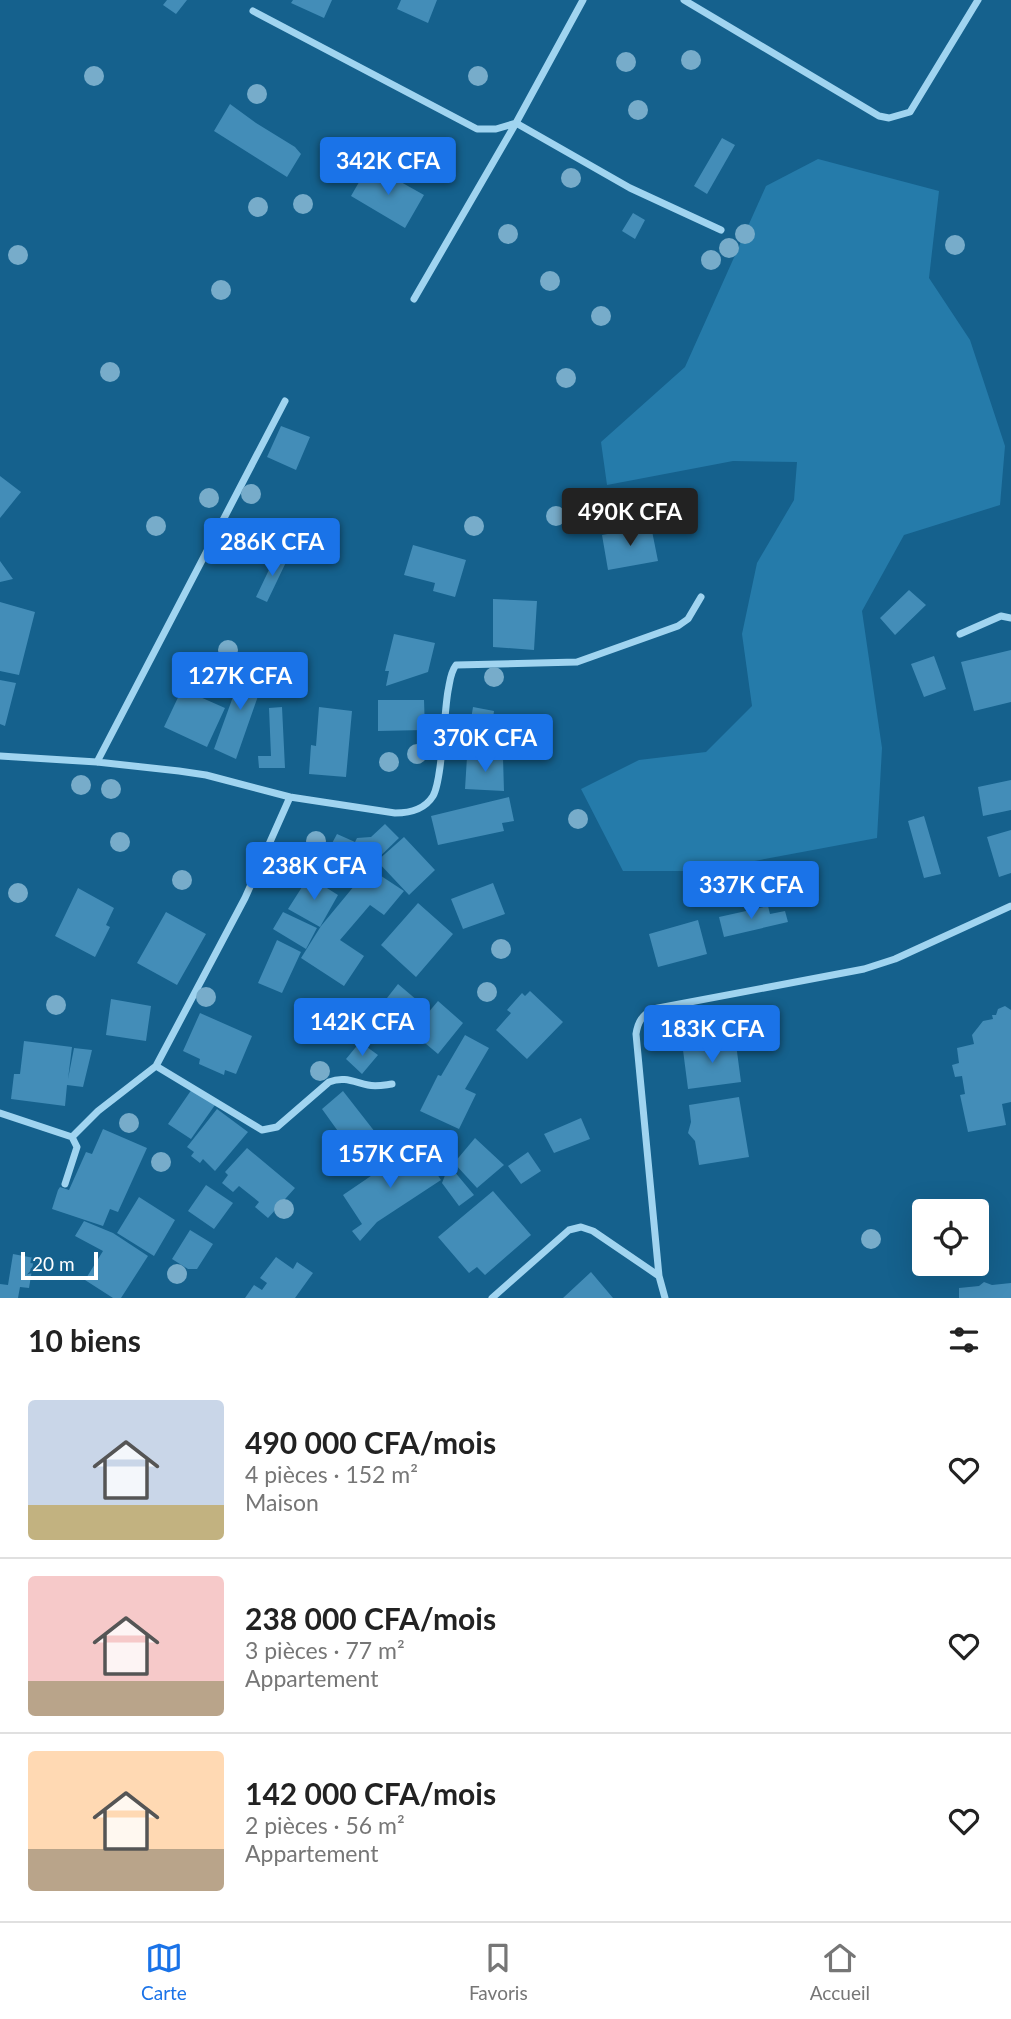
<!DOCTYPE html>
<html lang="fr">
<meta charset="utf-8">
<style>
:root{--surface:#fff;--page:#f2f2f2;--text:#222;--muted:#767676;--line:#e0e0e0;--accent:#1a73e8}
body{margin:0;font-family:Lato,sans-serif;background:var(--page);color:var(--text);height:100vh;display:flex;flex-direction:column;font-size:26px;white-space:nowrap}
*{box-sizing:border-box;margin:0}
p{font-size:23px;color:var(--muted)}
.icon{flex:none;width:38px;height:38px;fill:none;stroke:currentColor;stroke-width:2;stroke-linecap:round;stroke-linejoin:round}
.map{position:relative;height:1298px;overflow:hidden}
.drawer{display:flex;flex-direction:column;background:var(--surface);flex:1}
.drawer>*{flex:none}
.controls{position:absolute;left:912px;top:1199px;display:grid;gap:14px}
.controls a{display:grid;place-items:center;width:77px;height:77px;border-radius:7px;background:var(--surface);box-shadow:0 7px 28px #0002;font-size:35px}
.scale{position:absolute;left:21px;bottom:18px;width:77px;box-sizing:border-box;padding-left:7px;border:4px solid #fff;border-top:0;font-size:19px;line-height:24px;white-space:nowrap;color:#fff;-webkit-text-stroke:5px #15618d;paint-order:stroke}
.price{position:absolute;translate:-50% -60px;padding:0 16px;border-radius:7px;background:var(--accent);color:#fff;font-size:23px;line-height:46px;filter:drop-shadow(0 2px 4px #0008)}
.price::after{content:'';position:absolute;left:50%;top:42px;width:21px;height:16px;margin-left:-10px;background:inherit;clip-path:polygon(0 0,100% 0,50% 100%)}
.price.current{background:#222;color:#fff}
ul{padding:0;list-style:none}
li{display:flex;align-items:center;gap:21px;height:175px;padding:0 28px}
li+li{border-top:2px solid var(--line)}
li span{display:grid;place-items:center;flex:none;width:196px;height:140px;border-radius:7px;color:#555}
li>.icon{margin-inline-start:auto}
span .icon{width:84px;height:84px;fill:#fffc;stroke-width:1}
li b{font-size:30px}
h2{display:flex;justify-content:space-between;align-items:center;height:84px;padding:0 28px;font-size:30px}
.menu{display:flex;justify-content:space-around;align-items:center;height:98px;border-top:2px solid var(--line);background:var(--surface);font-size:19px;color:var(--muted)}
.menu a{display:grid;justify-items:center;gap:4px}
.menu .current{color:var(--accent)}
.map>svg:first-child{display:block}
.green{fill:#257baa}
.building{fill:#438db8}
.lines{fill:none;stroke-linecap:round;stroke-linejoin:round}
.street{stroke:#a0d4f0;stroke-width:7}
.tree{fill:#77acca}
</style>
<div class="map">
<svg width="1011" height="1298" viewBox="0 0 1011 1298">
<rect width="100%" height="100%" fill="#15618d"/>
<path class="green" d="M818,159L939,191L929,278L970,340L1005,446L1000,505L904,535L862,611L882,748L877,838L701,871H623L581,789L639,760L706,752L752,706L742,634L757,563L794,500L797,462L733,461L607,485L601,442L685,367L766,186Z"/>
<path class="building" d="M167,0H187L176,14L163,5Z
M293,0H332L324,18L291,3Z
M401,0H437L428,23L397,9Z
M230,104L256,123L295,147L301,154L287,177L214,131Z
M722,138L735,145L707,194L694,186Z
M366,170L380,178L383,172L424,195L405,228L351,196Z
M633,213L645,220L635,239L622,231Z
M281,426L310,437L296,470L267,457Z
M0,476L21,492L0,518Z
M651,526L658,561L608,570L602,535Z
M413,545L466,560L455,597L433,591L435,583L404,575Z
M277,553L288,558L267,602L256,597Z
M0,561L13,579L0,582Z
M909,590L926,605L895,635L880,618Z
M493,599L537,601L534,650L493,647Z
M0,602L35,612L19,675L0,671Z
M394,634L435,643L428,672L386,686L389,671H385Z
M1011,650V702L974,711L961,662Z
M934,656L946,689L924,697L911,664Z
M246,661L264,679L236,759L214,749Z
M0,680L16,683L5,726L0,724Z
M182,689L225,708L207,747L164,727Z
M378,700H424L425,730L378,731Z
M282,707L285,768H259L258,756H271L269,708Z
M319,707L352,711L346,777L309,774L311,745L316,746Z
M473,707L494,711L488,754L466,750Z
M467,757L503,758L504,791L465,789Z
M1011,780V810L983,816L978,787Z
M509,797L514,821L502,823L504,831L438,845L431,816Z
M924,816L941,874L924,878L908,821Z
M385,824L399,838L370,866L330,847L337,834L355,842L357,838L371,837Z
M1011,830V873L999,877L987,837Z
M404,837L435,870L409,895L377,861Z
M369,868L404,891L384,915L370,905L340,940L364,956L344,986L301,958L321,926Z
M311,878L338,895L320,927L288,909L302,887L305,888Z
M493,883L505,914L463,929L451,899Z
M78,888L114,908L106,925L110,927L95,957L55,936Z
M418,903L453,934L416,977L381,945Z
M768,906L770,914L785,911L788,922L724,937L719,917Z
M166,912L206,934L177,985L137,963Z
M283,912L317,928L306,949L273,929Z
M698,920L707,954L658,967L649,934Z
M277,940L301,952L282,993L258,983Z
M398,984L418,1001L387,1042L365,1026Z
M530,991L563,1022L527,1059L496,1030L511,1013L507,1010L522,993L525,996Z
M111,999L151,1006L146,1041L106,1035Z
M438,1001L463,1023L438,1054L419,1038L422,1033L416,1027Z
M1005,1006L1011,1010V1102L1002,1104L1006,1125L968,1132L960,1095L965,1094L962,1076L955,1077L952,1065L959,1063L957,1048L974,1044L972,1035L983,1021L993,1019L992,1015H996L998,1009Z
M200,1013L252,1036L236,1074L225,1070L224,1075L199,1064L200,1059L183,1051Z
M465,1035L489,1048L465,1089L476,1094L459,1129L420,1111L438,1075L441,1076Z
M723,1040L724,1046L736,1044L741,1082L688,1089L683,1050L696,1049L695,1043Z
M24,1041L72,1047L68,1079L74,1048L92,1050L83,1087L67,1085L65,1106L11,1099L14,1074H20Z
M360,1042L378,1055L362,1074L346,1059Z
M192,1089L215,1105L191,1139L168,1124Z
M343,1091L375,1132L356,1147L344,1132L340,1134L322,1109Z
M739,1097L749,1157L699,1165L695,1141L688,1133L691,1122L689,1105Z
M217,1109L248,1132L215,1171L203,1159L200,1163L191,1156L194,1152L187,1147Z
M581,1118L590,1139L554,1153L544,1134Z
M103,1129L147,1148L118,1212L110,1209L103,1226L52,1209L58,1190L60,1187L69,1190L86,1152L92,1154Z
M475,1138L504,1165L477,1188L454,1163Z
M419,1147L441,1180L377,1222L360,1241L352,1231L362,1224L343,1195L387,1165L389,1167Z
M247,1148L295,1188L268,1218L255,1207L259,1202L239,1186L233,1192L222,1183L228,1175L225,1172Z
M528,1152L541,1171L521,1184L508,1166Z
M449,1165L474,1195L459,1206L442,1183Z
M206,1185L233,1203L214,1229L188,1211Z
M493,1191L531,1235L485,1275L477,1267L469,1273L438,1237Z
M139,1197L175,1220L154,1256L117,1233Z
M84,1221L113,1233L148,1256L121,1298H113L85,1280L103,1251L75,1236Z
M190,1230L213,1244L197,1269H188L172,1259Z
M13,1254L34,1258L29,1288L20,1287L18,1298H0V1284L8,1285Z
M276,1257L293,1269L297,1262L313,1273L295,1298H245L254,1285L262,1290L267,1283L260,1278Z
M591,1272L613,1298H563Z
M984,1282L992,1285L1011,1283V1298H959V1288L979,1286Z"/>
<g class="lines">
<path class="street" d="M684,0L879,116L889,118L910,112L978,0
M253,11L477,129H496L516,123L630,188L721,230
M414,299L516,123L583,0
M960,634L1001,616L1011,618
M0,756L97,762L179,771L206,775L290,797L395,813C409,813 425,809 433,796C442,781 444,713 448,691C450,682 450,673 456,665L577,662L678,626L688,619L701,597
M97,762L285,401
M156,1066L262,1130L277,1127L329,1082C344,1076 354,1082 368,1085C376,1087 384,1085 392,1084
M0,1113L72,1137L98,1111L156,1066L245,898L290,797
M65,1184L77,1147L72,1137
M659,1276L636,1034C638,1021 642,1016 653,1009L864,969L895,959L1011,906
M492,1298L569,1230L581,1227L593,1231L659,1276L665,1298"/>
</g>
<g class="tree">
<circle cx="691" cy="60" r="10"/>
<circle cx="626" cy="62" r="10"/>
<circle cx="94" cy="76" r="10"/>
<circle cx="478" cy="76" r="10"/>
<circle cx="257" cy="94" r="10"/>
<circle cx="638" cy="110" r="10"/>
<circle cx="571" cy="178" r="10"/>
<circle cx="303" cy="204" r="10"/>
<circle cx="258" cy="207" r="10"/>
<circle cx="508" cy="234" r="10"/>
<circle cx="745" cy="234" r="10"/>
<circle cx="955" cy="245" r="10"/>
<circle cx="729" cy="248" r="10"/>
<circle cx="18" cy="255" r="10"/>
<circle cx="711" cy="260" r="10"/>
<circle cx="550" cy="281" r="10"/>
<circle cx="221" cy="290" r="10"/>
<circle cx="601" cy="316" r="10"/>
<circle cx="110" cy="372" r="10"/>
<circle cx="566" cy="378" r="10"/>
<circle cx="251" cy="494" r="10"/>
<circle cx="209" cy="498" r="10"/>
<circle cx="556" cy="516" r="10"/>
<circle cx="156" cy="526" r="10"/>
<circle cx="474" cy="526" r="10"/>
<circle cx="228" cy="650" r="10"/>
<circle cx="494" cy="677" r="10"/>
<circle cx="417" cy="754" r="10"/>
<circle cx="389" cy="762" r="10"/>
<circle cx="81" cy="785" r="10"/>
<circle cx="111" cy="789" r="10"/>
<circle cx="578" cy="819" r="10"/>
<circle cx="316" cy="841" r="10"/>
<circle cx="120" cy="842" r="10"/>
<circle cx="182" cy="880" r="10"/>
<circle cx="18" cy="893" r="10"/>
<circle cx="501" cy="949" r="10"/>
<circle cx="487" cy="992" r="10"/>
<circle cx="206" cy="997" r="10"/>
<circle cx="56" cy="1005" r="10"/>
<circle cx="320" cy="1071" r="10"/>
<circle cx="129" cy="1123" r="10"/>
<circle cx="341" cy="1160" r="10"/>
<circle cx="161" cy="1162" r="10"/>
<circle cx="284" cy="1209" r="10"/>
<circle cx="871" cy="1239" r="10"/>
<circle cx="177" cy="1274" r="10"/>
</g>
</svg>
<div class="controls">
<a><svg class="icon" aria-label="locate" viewBox="0 0 24 24"><circle cx="12" cy="12" r="6"/><path d="M12 2v4M12 18v4M2 12h4M18 12h4"/></svg></a>
</div>
<div class="scale">20 m</div>
<b class="price" style="left:388px;top:197px">342K CFA</b>
<b class="price current" style="left:630px;top:548px">490K CFA</b>
<b class="price" style="left:272px;top:578px">286K CFA</b>
<b class="price" style="left:240px;top:712px">127K CFA</b>
<b class="price" style="left:485px;top:774px">370K CFA</b>
<b class="price" style="left:314px;top:902px">238K CFA</b>
<b class="price" style="left:751px;top:921px">337K CFA</b>
<b class="price" style="left:362px;top:1058px">142K CFA</b>
<b class="price" style="left:712px;top:1065px">183K CFA</b>
<b class="price" style="left:390px;top:1190px">157K CFA</b>
</div>
<section class="drawer">
<h2>10 biens<svg class="icon" aria-label="filters" viewBox="0 0 24 24"><path d="M4 7h16M4 17h16"/><circle cx="9" cy="7" r="2"/><circle cx="15" cy="17" r="2"/></svg></h2>
<ul>
<li><span style="background:linear-gradient(#c9d6e8 75%,#c2b280 0)"><svg class="icon" aria-label="home" viewBox="0 0 24 24"><path d="M3 11l9-7 9 7M6 9v11h12V9"/></svg></span><div><b>490 000 CFA/mois</b><p>4 pièces · 152 m²</p><p>Maison</p></div><svg class="icon" aria-label="heart" viewBox="0 0 24 24"><path d="M12 20l-8-8c-3-5 5-10 8-4 3-6 11-1 8 4z"/></svg></li>
<li><span style="background:linear-gradient(#f6c9c9 75%,#b9a48a 0)"><svg class="icon" aria-label="home" viewBox="0 0 24 24"><path d="M3 11l9-7 9 7M6 9v11h12V9"/></svg></span><div><b>238 000 CFA/mois</b><p>3 pièces · 77 m²</p><p>Appartement</p></div><svg class="icon" aria-label="heart" viewBox="0 0 24 24"><path d="M12 20l-8-8c-3-5 5-10 8-4 3-6 11-1 8 4z"/></svg></li>
<li><span style="background:linear-gradient(#ffd9b3 70%,#b9a48a 0)"><svg class="icon" aria-label="home" viewBox="0 0 24 24"><path d="M3 11l9-7 9 7M6 9v11h12V9"/></svg></span><div><b>142 000 CFA/mois</b><p>2 pièces · 56 m²</p><p>Appartement</p></div><svg class="icon" aria-label="heart" viewBox="0 0 24 24"><path d="M12 20l-8-8c-3-5 5-10 8-4 3-6 11-1 8 4z"/></svg></li>
</ul>
</section>
<nav class="menu">
<a class="current"><svg class="icon" aria-label="map" viewBox="0 0 24 24"><path d="M3 6l6-2 6 2 6-2v14l-6 2-6-2-6 2zM9 4v14M15 6v14"/></svg>Carte</a>
<a><svg class="icon" aria-label="saved" viewBox="0 0 24 24"><path d="M7 4h10v16l-5-4-5 4z"/></svg>Favoris</a>
<a><svg class="icon" aria-label="home" viewBox="0 0 24 24"><path d="M3 11l9-7 9 7M6 9v11h12V9"/></svg>Accueil</a>
</nav>
